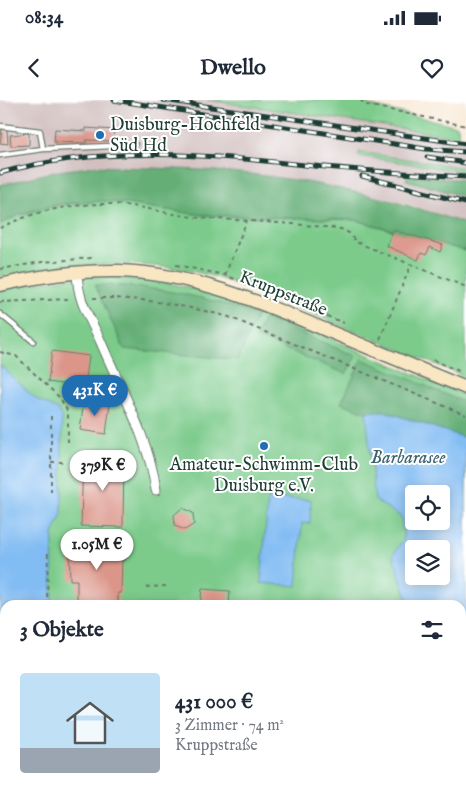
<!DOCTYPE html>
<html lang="de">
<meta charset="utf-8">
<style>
:root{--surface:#fff;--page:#f2f2f3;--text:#1f2937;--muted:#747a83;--line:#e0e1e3;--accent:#1f6fb2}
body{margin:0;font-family:"IM FELL English",serif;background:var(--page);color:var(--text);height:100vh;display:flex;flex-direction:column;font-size:19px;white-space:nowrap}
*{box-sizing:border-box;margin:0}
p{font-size:16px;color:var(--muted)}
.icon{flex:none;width:28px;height:28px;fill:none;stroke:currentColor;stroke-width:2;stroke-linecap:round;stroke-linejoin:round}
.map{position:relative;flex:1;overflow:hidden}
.details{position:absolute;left:0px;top:500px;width:466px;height:196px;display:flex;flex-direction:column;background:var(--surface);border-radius:15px 15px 0 0;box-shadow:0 2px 12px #0003}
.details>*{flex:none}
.buttons{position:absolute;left:405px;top:385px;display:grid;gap:10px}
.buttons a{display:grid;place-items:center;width:45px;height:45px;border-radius:5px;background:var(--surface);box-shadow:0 2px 12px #0003;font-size:25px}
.price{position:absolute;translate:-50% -42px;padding:0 11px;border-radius:18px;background:#fff;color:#222;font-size:16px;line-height:32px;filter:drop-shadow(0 1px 2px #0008)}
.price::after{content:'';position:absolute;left:50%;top:30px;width:15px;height:11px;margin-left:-8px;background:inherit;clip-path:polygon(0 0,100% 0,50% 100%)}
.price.selected{background:var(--accent);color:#fff}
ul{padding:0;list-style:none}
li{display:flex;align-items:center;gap:15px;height:125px;padding:0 20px}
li+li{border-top:1px solid var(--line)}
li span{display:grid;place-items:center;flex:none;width:140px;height:100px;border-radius:5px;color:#555}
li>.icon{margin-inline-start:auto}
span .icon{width:60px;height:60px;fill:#fffc;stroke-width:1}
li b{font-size:21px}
h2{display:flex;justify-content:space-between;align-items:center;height:60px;padding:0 20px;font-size:21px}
.status{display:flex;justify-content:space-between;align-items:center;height:35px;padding:0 25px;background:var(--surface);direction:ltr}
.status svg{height:14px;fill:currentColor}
header{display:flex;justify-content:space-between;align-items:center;height:65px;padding:0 20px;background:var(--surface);font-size:22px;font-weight:800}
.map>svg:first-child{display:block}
.industrial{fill:#d2bfbf}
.green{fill:#7ccb8b;stroke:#4e8460;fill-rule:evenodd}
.forest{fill:#65af77;stroke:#427656}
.water{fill:#81bcf3;stroke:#507c94;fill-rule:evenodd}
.building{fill:#db9589}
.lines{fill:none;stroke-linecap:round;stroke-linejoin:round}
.lane-casing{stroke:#6b7a6d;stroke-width:7}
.street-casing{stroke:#6b7a6d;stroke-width:11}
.secondary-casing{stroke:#6b7a6d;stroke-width:15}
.path{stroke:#6b7a6d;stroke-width:2;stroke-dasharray:4 4;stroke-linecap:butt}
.lane{stroke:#fff;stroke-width:4.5}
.street{stroke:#fff;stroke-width:9}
.secondary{stroke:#f9e7c3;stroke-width:12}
.rail-casing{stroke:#1f3d34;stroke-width:5}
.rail{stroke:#fff;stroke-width:3;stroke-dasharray:9;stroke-linecap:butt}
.poi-dot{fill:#1f6fb2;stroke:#fff;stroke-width:2}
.labels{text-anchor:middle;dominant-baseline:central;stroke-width:4;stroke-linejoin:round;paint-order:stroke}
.poi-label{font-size:18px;fill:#1f3d34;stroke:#fff;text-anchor:start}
.street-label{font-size:18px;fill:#1f3d34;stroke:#fff}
.water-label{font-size:19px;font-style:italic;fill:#3c636d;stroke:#fff}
</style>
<div class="status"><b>08:34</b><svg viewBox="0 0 49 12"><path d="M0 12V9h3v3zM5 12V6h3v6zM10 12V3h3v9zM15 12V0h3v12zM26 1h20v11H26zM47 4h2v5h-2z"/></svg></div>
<header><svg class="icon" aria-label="back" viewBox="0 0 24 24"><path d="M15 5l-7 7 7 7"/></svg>Dwello<svg class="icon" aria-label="heart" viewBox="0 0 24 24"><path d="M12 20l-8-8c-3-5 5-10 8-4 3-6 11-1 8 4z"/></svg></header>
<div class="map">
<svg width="466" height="696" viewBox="0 0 466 696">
<rect width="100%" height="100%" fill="#fff"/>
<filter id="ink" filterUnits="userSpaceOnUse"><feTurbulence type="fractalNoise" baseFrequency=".02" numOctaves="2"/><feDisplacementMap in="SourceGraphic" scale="10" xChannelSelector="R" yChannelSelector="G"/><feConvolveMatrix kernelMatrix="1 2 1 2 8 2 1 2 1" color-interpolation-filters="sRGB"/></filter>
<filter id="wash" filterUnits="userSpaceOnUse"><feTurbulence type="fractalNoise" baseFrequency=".0096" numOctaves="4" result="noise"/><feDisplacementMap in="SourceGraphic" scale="20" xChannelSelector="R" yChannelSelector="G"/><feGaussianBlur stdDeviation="1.12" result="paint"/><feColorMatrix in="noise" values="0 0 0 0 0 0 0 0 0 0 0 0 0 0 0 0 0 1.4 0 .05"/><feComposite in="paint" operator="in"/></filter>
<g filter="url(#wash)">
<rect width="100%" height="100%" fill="#f8ead8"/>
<path class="industrial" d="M0,0H207L466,37V80L408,76L406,80L466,97V124L415,106L351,90L265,76L95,66L52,72L0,85Z"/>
<path class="green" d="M207,0H369L368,5L458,26L459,37Z
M359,52L466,68V72L359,56Z
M105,101L202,115L356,120L466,151V277C412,255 359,233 305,211C268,196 230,179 191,171C133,160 57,162 0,177V124C35,107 66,103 105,101Z
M81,176L137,179L173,184L210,192L246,203L466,296V696H0V191L16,186ZM414,394H441V421H414ZM414,449H441V476H414ZM5,505H461V691H5Z"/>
<path class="forest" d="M95,66C152,69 210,68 266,76C335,85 401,101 466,124V151L356,120L202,115L105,101L60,104L20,114L0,124V85L52,72Z
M407,75L466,80V97L406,80Z
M95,185C151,185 205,196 257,215L238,260L124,249Z
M264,218L356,256L346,274L256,237Z
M362,259L466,303V338L384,311L366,312L341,303Z
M110,691H199V696H109Z"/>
<path class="water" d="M0,265L36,299L58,310L62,318V414L53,434L52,505H5V691H79L78,696H0Z
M384,311L466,338V696H419L418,691H461V505H409L393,455L404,438L401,417L375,400L366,312ZM414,394H441V421H414ZM414,449H441V476H414Z
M268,397L311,400L310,424L302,423L297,486L261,483Z
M199,691H392V696H199Z"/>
<g id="blocks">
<path class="building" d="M86,28L114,30L113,41L86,40V43L54,42L55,29L86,31Z
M2,29H7L8,44L0,43Z
M29,33V45L11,46L10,35Z
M393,130L421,138L443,145L440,152L430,147L426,155L421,153L418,160L387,146Z
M52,251L89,256L85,287L48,282Z
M84,300L110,303L106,334L80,330Z
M83,356L124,357L123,427L81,426Z
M182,408L193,413L194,424L185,430L175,426L174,415Z
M69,440L125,441V461H122L121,493H118V505H77V480H70Z
M202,489L230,491L229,505H200Z"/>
</g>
</g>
<g filter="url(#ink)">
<use href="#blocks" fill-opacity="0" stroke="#6b7a6d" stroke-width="1"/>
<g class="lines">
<g class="lane-casing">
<path id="lane" d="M0,26L40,31L43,49
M0,55L43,49L135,45
M0,214L33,241"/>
</g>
<g class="street-casing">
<path id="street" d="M77,172C78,202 88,214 100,240C119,285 150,342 156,390"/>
</g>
<g class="secondary-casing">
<path id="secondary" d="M0,185C39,176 80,170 120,171C194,174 260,202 326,230C373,249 419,269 466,288"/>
</g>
<path class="path" d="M360,0L367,5L466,26
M0,128C34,111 69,104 107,104C138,104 169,115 201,118C248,121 294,123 341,129L349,133L356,142L466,187
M176,165L225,175L344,223
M0,169L42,162L92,158
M225,175L247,120
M93,198C140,197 183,205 229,217L466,315
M0,202L70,199
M380,239L411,165
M0,252L16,256L60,298L68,312V342
M433,260L461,272
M51,362H62
M51,392V315
M146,487L168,486
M47,505L48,449
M71,695L75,696
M80,696V691
M85,696L86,691
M104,696L105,691
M137,696V691"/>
<use href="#lane" class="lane"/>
<use href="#street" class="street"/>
<use href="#secondary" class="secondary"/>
<g class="rail-casing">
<path id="rail" d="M114,0L426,49L466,52
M163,0L466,44
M427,57L466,63
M0,73C102,44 211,55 314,66C365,71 415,74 466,77
M362,76L466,103"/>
</g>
<use href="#rail" class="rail"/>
</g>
</g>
<g class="poi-dot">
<circle cx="100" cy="35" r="5"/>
<circle cx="264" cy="346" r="5"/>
</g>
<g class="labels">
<g class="poi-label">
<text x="110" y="25">Duisburg-Hochfeld<tspan x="110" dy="21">Süd Hd</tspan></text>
<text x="264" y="365" text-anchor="middle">Amateur-Schwimm-Club<tspan x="264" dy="21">Duisburg e.V.</tspan></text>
</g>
<g class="street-label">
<text transform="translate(283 194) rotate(22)">Kruppstraße</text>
</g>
<g class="water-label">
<text x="408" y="358">Barbarasee</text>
</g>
</g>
</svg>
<div class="buttons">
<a><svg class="icon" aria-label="locate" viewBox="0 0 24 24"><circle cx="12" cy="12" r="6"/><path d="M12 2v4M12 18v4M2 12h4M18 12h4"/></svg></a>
<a><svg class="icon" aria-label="layers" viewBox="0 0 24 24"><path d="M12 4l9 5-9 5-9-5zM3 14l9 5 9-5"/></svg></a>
</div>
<b class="price selected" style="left:95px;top:317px">431K €</b>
<b class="price" style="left:103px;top:392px">379K €</b>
<b class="price" style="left:97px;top:471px">1.05M €</b>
<section class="details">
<h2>3 Objekte<svg class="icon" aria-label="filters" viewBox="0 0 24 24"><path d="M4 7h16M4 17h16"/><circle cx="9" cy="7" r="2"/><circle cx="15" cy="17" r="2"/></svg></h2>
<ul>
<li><span style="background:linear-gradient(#bfe0f5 75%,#9aa5b1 0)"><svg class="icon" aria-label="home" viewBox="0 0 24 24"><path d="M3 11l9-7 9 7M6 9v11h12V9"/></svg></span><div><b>431 000 €</b><p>3 Zimmer · 74 m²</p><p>Kruppstraße</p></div></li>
</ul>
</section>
</div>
